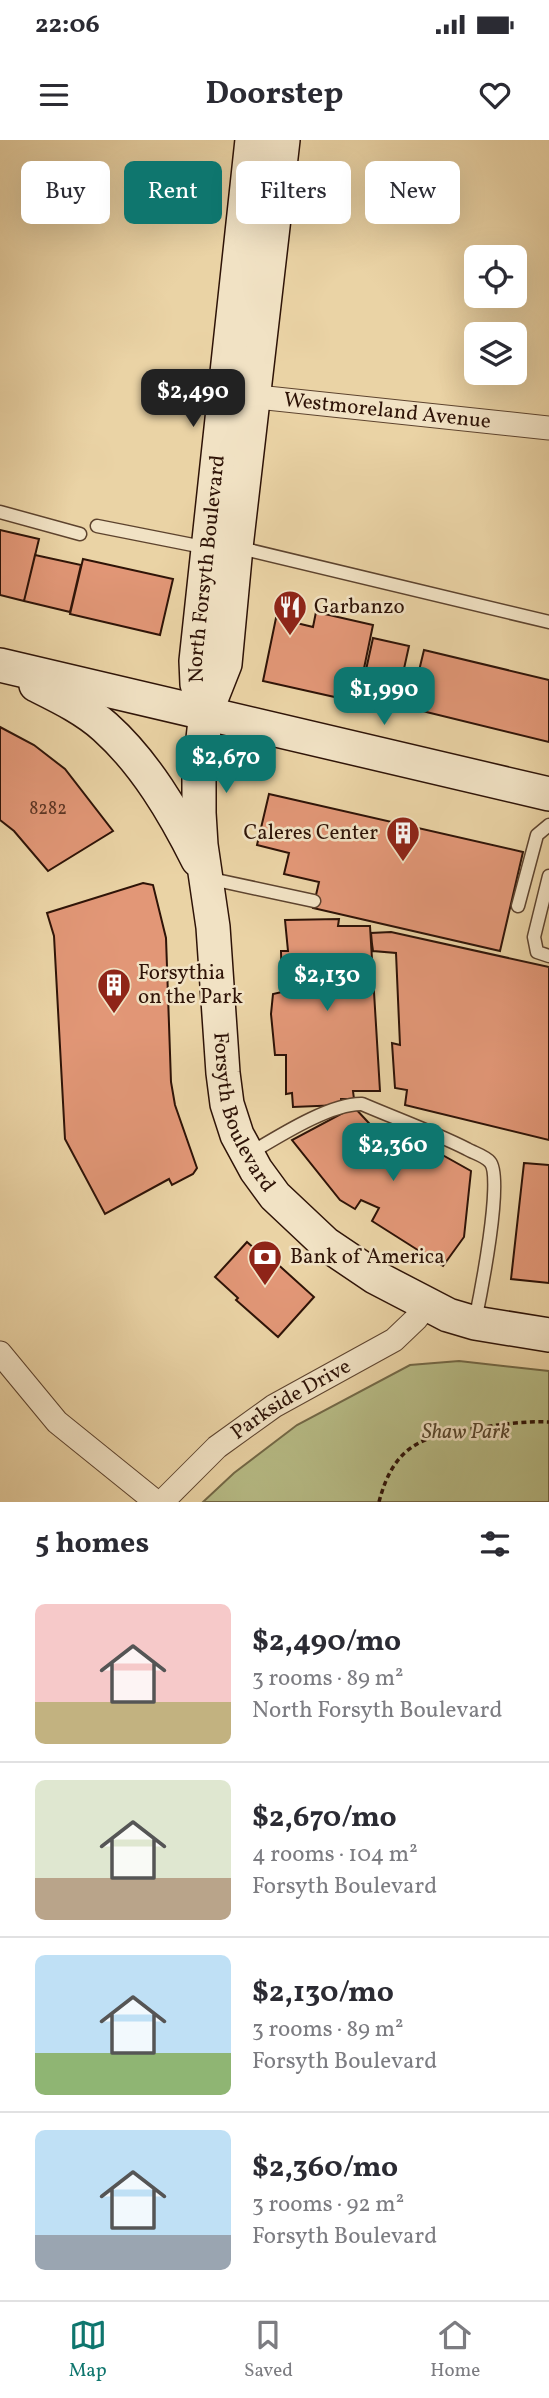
<!DOCTYPE html>
<meta charset="utf-8">
<style>
:root{--surface:#fff;--page:#f7f7f7;--text:#2b2b33;--muted:#7c7c81;--line:#e1e1e2;--accent:#0f766e}
body{margin:0;font-family:Vollkorn,serif;background:var(--page);color:var(--text);height:100vh;display:flex;flex-direction:column;font-size:26px;white-space:nowrap}
*{box-sizing:border-box;margin:0}
p{font-size:23px;color:var(--muted)}
.icon{flex:none;width:38px;height:38px;fill:none;stroke:currentColor;stroke-width:2;stroke-linecap:round;stroke-linejoin:round}
.map{position:relative;height:1362px;overflow:hidden}
.sheet{display:flex;flex-direction:column;background:var(--surface);flex:1}
.sheet>*{flex:none}
.hud{position:absolute;left:21px;top:21px;width:508px;height:63px;display:flex;gap:14px}
.buttons{position:absolute;left:464px;top:105px;display:grid;gap:14px}
.buttons a{display:grid;place-items:center;width:63px;height:63px;border-radius:10px;background:var(--surface);box-shadow:0 7px 28px #0002;font-size:35px}
.price{position:absolute;translate:-50% -60px;padding:0 16px;border-radius:14px;background:var(--accent);color:#fff;font-size:23px;line-height:46px;filter:drop-shadow(0 2px 4px #0008)}
.price::after{content:'';position:absolute;left:50%;top:42px;width:21px;height:16px;margin-left:-10px;background:inherit;clip-path:polygon(0 0,100% 0,50% 100%)}
.price.selected{background:#222;color:#fff}
ul{padding:0;list-style:none}
li{display:flex;align-items:center;gap:21px;height:175px;padding:0 35px}
li+li{border-top:2px solid var(--line)}
li span{display:grid;place-items:center;flex:none;width:196px;height:140px;border-radius:10px;color:#555}
li>.icon{margin-inline-start:auto}
span .icon{width:84px;height:84px;fill:#fffc;stroke-width:1}
li b{font-size:30px}
h2{display:flex;justify-content:space-between;align-items:center;height:84px;padding:0 35px;font-size:30px}
.chip{padding:0 24px;border-radius:10px;background:var(--surface);box-shadow:0 7px 28px #0002;font-size:24px;line-height:63px}
.chip.selected{background:var(--accent);color:#fff}
.status{display:flex;justify-content:space-between;align-items:center;height:49px;padding:0 35px;background:var(--surface);direction:ltr}
.status svg{height:19px;fill:currentColor}
header{display:flex;justify-content:space-between;align-items:center;height:91px;padding:0 35px;background:var(--surface);font-size:32px;font-weight:700}
.tabs{display:flex;justify-content:space-around;align-items:center;height:98px;border-top:2px solid var(--line);background:var(--surface);font-size:19px;color:var(--muted)}
.tabs a{display:grid;justify-items:center;gap:4px}
.tabs .selected{color:var(--accent)}
.map>svg:first-child{display:block}
.green{fill:#b7bc86;stroke:#726846;stroke-width:2}
.building{fill:#e29777;stroke:#2e1307;stroke-width:2}
.lines{fill:none;stroke-linecap:round;stroke-linejoin:round}
.lane-casing{stroke:#5d432e;stroke-width:15}
.street-casing{stroke:#5d432e;stroke-width:25}
.secondary-casing{stroke:#2e1307;stroke-width:36}
.path{stroke:#2e1307;stroke-width:3.5;stroke-dasharray:5 3.5;stroke-linecap:butt}
.lane{stroke:#f1e2c4;stroke-width:12}
.street{stroke:#f1e2c4;stroke-width:23}
.secondary{stroke:#f1e2c4;stroke-width:33}
.labels{text-anchor:middle;dominant-baseline:central;stroke-width:5;stroke-linejoin:round;paint-order:stroke}
.number-label{font-size:18px;fill:#5b3423}
.street-label{font-size:21px;fill:#2e1307;stroke:#f1e2c4}
.poi-label{font-size:21px;fill:#2e1307;stroke:#f1e2c4;text-anchor:start}
.park-label{font-size:21px;font-style:italic;fill:#57462d;stroke:#f1e2c4}
</style>
<div class="status"><b>22:06</b><svg viewBox="0 0 49 12"><path d="M0 12V9h3v3zM5 12V6h3v6zM10 12V3h3v9zM15 12V0h3v12zM26 1h20v11H26zM47 4h2v5h-2z"/></svg></div>
<header><svg class="icon" aria-label="menu" viewBox="0 0 24 24"><path d="M4 6h16M4 12h16M4 18h16"/></svg>Doorstep<svg class="icon" aria-label="heart" viewBox="0 0 24 24"><path d="M12 20l-8-8c-3-5 5-10 8-4 3-6 11-1 8 4z"/></svg></header>
<div class="map">
<svg width="549" height="1362" viewBox="0 0 549 1362">
<rect width="100%" height="100%" fill="#ead3a5"/>
<filter id="stains"><feTurbulence type="fractalNoise" baseFrequency=".00286" numOctaves="4"/><feColorMatrix values="0 0 0 0 .2 0 0 0 0 .09 0 0 0 0 .02 0 0 0 .5 -.17"/></filter>
<radialGradient id="worn" r=".72"><stop offset=".6" stop-color="#630" stop-opacity="0"/><stop offset="1" stop-color="#630" stop-opacity=".3"/></radialGradient>
<path class="green" d="M459,1221L549,1231V1362H203L234,1333L297,1285L410,1225Z"/>
<path class="building" d="M0,390L39,399L24,461L0,455Z
M35,415L81,425L70,472L24,461Z
M83,419L173,439L160,495L70,474Z
M316,472L373,485L357,562L263,541L276,478L313,487Z
M373,498L409,506L396,565L360,557Z
M424,510L549,540V602L410,568Z
M0,587L34,605L65,629L113,691L48,731L14,691L0,680Z
M269,654L523,712L500,811L313,768L319,742L284,734L289,713L257,705Z
M143,743L153,745L166,798L171,942L175,965L197,1028L193,1034L172,1045L169,1039L105,1074L65,999L54,796L47,773Z
M339,779L338,786H370L380,951H353L354,959H341V965L293,967L292,953L286,954V915H275L271,874L273,854L282,852L281,811H288L285,780Z
M391,792L549,827V1000L405,965L407,950L395,948L392,903L400,905L396,813L373,811L372,804L371,793Z
M354,967L391,1007L410,1019L421,1003L471,1031L464,1097L443,1126L372,1081L379,1068L361,1060L355,1069L340,1060L292,1000Z
M524,1023L549,1025V1143L511,1139Z
M247,1102L271,1123L273,1120L314,1157L278,1197L236,1160L238,1158L215,1137Z"/>
<g class="lines">
<g class="lane-casing">
<path id="lane" d="M0,372L80,394
M97,386L208,408
M236,407L549,482
M549,736L534,797L537,812L549,816
M207,738L314,761
M518,766L537,695L549,685
M247,1015C276,998 330,963 362,964C397,979 433,992 467,1009C474,1013 485,1016 490,1022C504,1037 480,1157 475,1181"/>
</g>
<g class="street-casing">
<g id="street">
<path id="s1" d="M239,255L549,288"/>
<path d="M0,1213L57,1282L156,1362"/>
<path id="s2" d="M162,1362L217,1307L274,1266L394,1200L416,1179L427,1165"/>
</g>
</g>
<g class="secondary-casing">
<g id="secondary">
<path id="s3" d="M283,0L236,407L225,524L206,572L199,634V673L201,705L213,787L223,933L227,964L237,995L256,1030L275,1056L326,1104L375,1137L448,1175L475,1183L549,1195"/>
<path d="M0,525L549,654"/>
<path d="M36,545C60,557 85,569 105,587C145,623 174,672 198,720"/>
<path id="s4" d="M206,572L197,544L196,521L252,0"/>
</g>
</g>
<path class="path" d="M379,1362C395,1300 428,1295 484,1287C505,1284 527,1281 549,1282"/>
<use href="#lane" class="lane"/>
<use href="#street" class="street"/>
<use href="#secondary" class="secondary"/>
</g>
<defs>
<g id="restaurant-pin" transform="scale(1.75)"><path d="M0 17L-7.5 6A9.5 9.5 0 1 1 7.5 6Z" fill="#8f2418" stroke="#f1e2c4"/><path d="M-5-6h1v4h1v-4h1v4h1v-4h1v5L-1.5 .5V6h-2V.5L-5-1ZM5-6V6H3V1.5H1.5Q1.5-4 5-6Z" fill="#fff"/></g>
<g id="building-pin" transform="scale(1.75)"><path d="M0 17L-7.5 6A9.5 9.5 0 1 1 7.5 6Z" fill="#8f2418" stroke="#f1e2c4"/><path d="M-4-6H4V6H1V3H-1V6H-4ZM-2.5-4.3h1.7v1.8h-1.7ZM.8-4.3h1.7v1.8H.8ZM-2.5-1h1.7V.8h-1.7ZM.8-1h1.7V.8H.8Z" fill="#fff"/></g>
<g id="bank-pin" transform="scale(1.75)"><path d="M0 17L-7.5 6A9.5 9.5 0 1 1 7.5 6Z" fill="#8f2418" stroke="#f1e2c4"/><path d="M-6-4H6V4H-6ZM0-2.3a2.3 2.3 0 1 0 0 4.6a2.3 2.3 0 1 0 0-4.6Z" fill="#fff"/></g>
</defs>
<g fill-rule="evenodd">
<use href="#restaurant-pin" x="290" y="467"/>
<use href="#building-pin" x="403" y="693"/>
<use href="#building-pin" x="114" y="845"/>
<use href="#bank-pin" x="265" y="1117"/>
</g>
<g class="labels">
<g class="number-label">
<text x="48" y="669">8282</text>
</g>
<g class="street-label">
<text stroke="none"><textPath href="#s1" startOffset="149">Westmoreland Avenue</textPath></text>
<text stroke="none"><textPath href="#s4" startOffset="145">North Forsyth Boulevard</textPath></text>
<text stroke="none"><textPath href="#s3" startOffset="985">Forsyth Boulevard</textPath></text>
<text stroke="none"><textPath href="#s2" startOffset="166">Parkside Drive</textPath></text>
</g>
<g class="poi-label">
<text x="314" y="467">Garbanzo</text>
<text x="378" y="693" text-anchor="end">Caleres Center</text>
<text x="138" y="833">Forsythia<tspan x="138" dy="24">on the Park</tspan></text>
<text x="290" y="1117">Bank of America</text>
</g>
<g class="park-label">
<text x="466" y="1292">Shaw Park</text>
</g>
</g>
<rect width="100%" height="100%" filter="url(#stains)"/>
<rect width="100%" height="100%" fill="url(#worn)"/>
</svg>
<div class="buttons">
<a><svg class="icon" aria-label="locate" viewBox="0 0 24 24"><circle cx="12" cy="12" r="6"/><path d="M12 2v4M12 18v4M2 12h4M18 12h4"/></svg></a>
<a><svg class="icon" aria-label="layers" viewBox="0 0 24 24"><path d="M12 4l9 5-9 5-9-5zM3 14l9 5 9-5"/></svg></a>
</div>
<b class="price selected" style="left:193px;top:289px">$2,490</b>
<b class="price" style="left:384px;top:587px">$1,990</b>
<b class="price" style="left:226px;top:655px">$2,670</b>
<b class="price" style="left:327px;top:873px">$2,130</b>
<b class="price" style="left:393px;top:1043px">$2,360</b>
<div class="hud">
<a class="chip">Buy</a>
<a class="chip selected">Rent</a>
<a class="chip">Filters</a>
<a class="chip">New</a>
</div>
</div>
<section class="sheet">
<h2>5 homes<svg class="icon" aria-label="filters" viewBox="0 0 24 24"><path d="M4 7h16M4 17h16"/><circle cx="9" cy="7" r="2"/><circle cx="15" cy="17" r="2"/></svg></h2>
<ul>
<li><span style="background:linear-gradient(#f6c9c9 70%,#c2b280 0)"><svg class="icon" aria-label="home" viewBox="0 0 24 24"><path d="M3 11l9-7 9 7M6 9v11h12V9"/></svg></span><div><b>$2,490/mo</b><p>3 rooms · 89 m²</p><p>North Forsyth Boulevard</p></div></li>
<li><span style="background:linear-gradient(#dfe7d0 70%,#b9a48a 0)"><svg class="icon" aria-label="home" viewBox="0 0 24 24"><path d="M3 11l9-7 9 7M6 9v11h12V9"/></svg></span><div><b>$2,670/mo</b><p>4 rooms · 104 m²</p><p>Forsyth Boulevard</p></div></li>
<li><span style="background:linear-gradient(#bfe0f5 70%,#8fb573 0)"><svg class="icon" aria-label="home" viewBox="0 0 24 24"><path d="M3 11l9-7 9 7M6 9v11h12V9"/></svg></span><div><b>$2,130/mo</b><p>3 rooms · 89 m²</p><p>Forsyth Boulevard</p></div></li>
<li><span style="background:linear-gradient(#bfe0f5 75%,#9aa5b1 0)"><svg class="icon" aria-label="home" viewBox="0 0 24 24"><path d="M3 11l9-7 9 7M6 9v11h12V9"/></svg></span><div><b>$2,360/mo</b><p>3 rooms · 92 m²</p><p>Forsyth Boulevard</p></div></li>
</ul>
</section>
<nav class="tabs">
<a class="selected"><svg class="icon" aria-label="map" viewBox="0 0 24 24"><path d="M3 6l6-2 6 2 6-2v14l-6 2-6-2-6 2zM9 4v14M15 6v14"/></svg>Map</a>
<a><svg class="icon" aria-label="saved" viewBox="0 0 24 24"><path d="M7 4h10v16l-5-4-5 4z"/></svg>Saved</a>
<a><svg class="icon" aria-label="home" viewBox="0 0 24 24"><path d="M3 11l9-7 9 7M6 9v11h12V9"/></svg>Home</a>
</nav>
